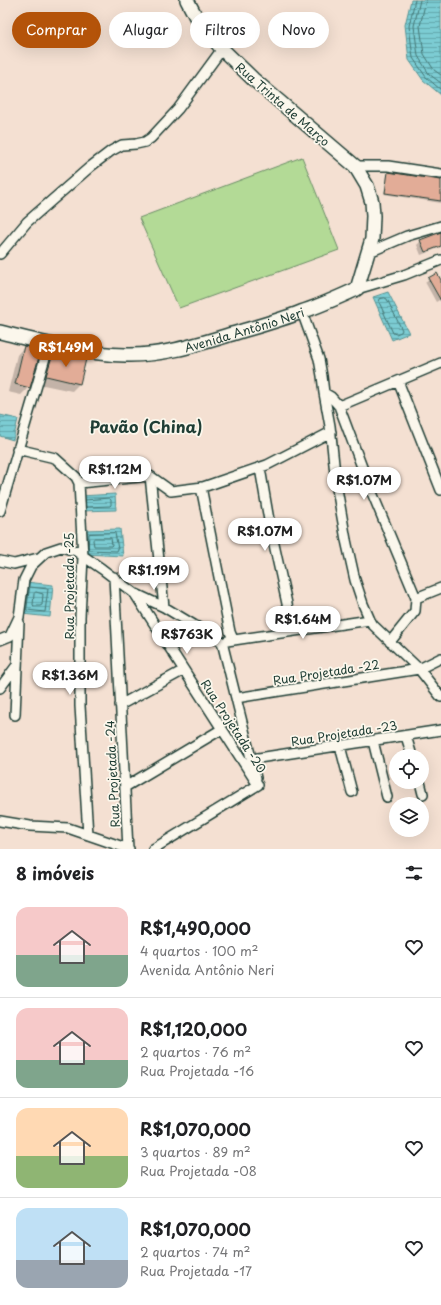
<!DOCTYPE html>
<html lang="pt">
<meta charset="utf-8">
<style>
:root{--surface:#fff;--page:#f2f2f2;--text:#202124;--muted:#757577;--line:#e0e0e0;--accent:#b45309}
body{margin:0;font-family:"Playpen Sans",sans-serif;background:var(--page);color:var(--text);height:100vh;display:flex;flex-direction:column;font-size:15px;white-space:nowrap}
*{box-sizing:border-box;margin:0}
p{font-size:13px;color:var(--muted)}
.icon{flex:none;width:22px;height:22px;fill:none;stroke:currentColor;stroke-width:2;stroke-linecap:round;stroke-linejoin:round}
.map{position:relative;height:849px;overflow:hidden}
.side{display:flex;flex-direction:column;background:var(--surface);flex:1}
.side>*{flex:none}
.hud{position:absolute;left:12px;top:12px;width:417px;height:36px;display:flex;gap:8px}
.buttons{position:absolute;left:389px;top:749px;display:grid;gap:8px}
.buttons a{display:grid;place-items:center;width:40px;height:40px;border-radius:50%;background:var(--surface);box-shadow:0 4px 16px #0002;font-size:20px}
.price{position:absolute;translate:-50% -34px;padding:0 9px;border-radius:14px;background:#fff;color:#222;font-size:13px;line-height:26px;filter:drop-shadow(0 1px 2px #0008)}
.price::after{content:'';position:absolute;left:50%;top:24px;width:12px;height:9px;margin-left:-6px;background:inherit;clip-path:polygon(0 0,100% 0,50% 100%)}
.price.selected{background:var(--accent);color:#fff}
ul{padding:0;list-style:none}
li{display:flex;align-items:center;gap:12px;height:100px;padding:0 16px}
li+li{border-top:1px solid var(--line)}
li span{display:grid;place-items:center;flex:none;width:112px;height:80px;border-radius:12px;color:#555}
li>.icon{margin-inline-start:auto}
span .icon{width:48px;height:48px;fill:#fffc;stroke-width:1}
li b{font-size:17px}
h2{display:flex;justify-content:space-between;align-items:center;height:48px;padding:0 16px;font-size:17px}
.pill{padding:0 14px;border-radius:18px;background:var(--surface);box-shadow:0 4px 16px #0002;font-size:14px;line-height:36px}
.pill.selected{background:var(--accent);color:#fff}
.map>svg:first-child{display:block}
.green{fill:#b3da96;stroke:#698c65}
.water{fill:url(#water-rules);stroke:#569393}
.shadow{fill:#0003}
.lines{fill:none;stroke-linecap:round;stroke-linejoin:round}
.shore{stroke:#447674;stroke-width:1}
.building{fill:#e2ac97;stroke:#1f3d34}
.street-casing{stroke:#1f3d34;stroke-width:12}
.secondary-casing{stroke:#1f3d34;stroke-width:16}
.street{stroke:#fbf7ec;stroke-width:9}
.secondary{stroke:#fbf7ec;stroke-width:13}
.labels{text-anchor:middle;dominant-baseline:central;stroke-width:3.5;stroke-linejoin:round;paint-order:stroke}
.street-label{font-size:12px;fill:#1f3d34;stroke:#fbf7ec}
.district-label{font-size:16px;font-weight:bold;fill:#1f3d34;stroke:#fbf7ec}
</style>
<div class="map">
<svg width="441" height="849" viewBox="0 0 441 849">
<defs>
<pattern id="water-rules" width="6" height="5" patternUnits="userSpaceOnUse"><rect width="6" height="5" fill="#7bccd3"/><path d="M0 2.5h6" fill="none" stroke="#64a7ac"/></pattern>
</defs>
<rect width="100%" height="100%" fill="#f4e0d2"/>
<filter id="ink" filterUnits="userSpaceOnUse"><feTurbulence type="fractalNoise" baseFrequency=".025" numOctaves="2"/><feDisplacementMap in="SourceGraphic" scale="8" xChannelSelector="R" yChannelSelector="G"/><feConvolveMatrix kernelMatrix="1 2 1 2 8 2 1 2 1" color-interpolation-filters="sRGB"/></filter>
<g filter="url(#ink)">
<path class="green" d="M302,157L339,250L179,308L139,218Z"/>
<path class="water" d="M411,0H441V95L423,80L409,60L405,25Z
M388,292L409,333L392,340L373,297Z
M0,415L18,419L13,440L0,436Z
M115,494L116,510L81,511L80,496Z
M120,529L123,556L84,554L83,530Z
M26,582L53,585L50,617L22,614Z"/>
<path class="shadow" d="M389,173L441,181V203L384,194L387,175Z
M441,233V247L421,255L417,245L421,241Z
M429,279L441,282V299L436,302L425,282Z
M24,347L29,387L21,395L8,392L17,355Z
M53,354L80,383L72,391L39,384L45,362Z"/>
<g class="lines">
<path class="shore" d="M415,0L409,26L413,58L426,77L441,90
M420,0L414,26L418,56L429,74L441,83
M426,0L420,26L424,54L434,70L441,75
M385,298L387,299L402,330L401,332L396,334L393,333L379,302L380,299Z
M85,500L109,498L111,500V505L110,506L86,507
M115,533L118,549L117,551L88,550L89,534Z
M95,538H111L112,545L111,546H94L93,540Z
M30,587L48,589L45,612L27,610Z
M36,592L43,594L42,605L40,606H34L33,605L34,594Z"/>
</g>
<path class="building" d="M388,172L441,180V201L385,193Z
M441,232V246L425,252L420,240Z
M437,273L441,280V301L428,278Z
M24,346L41,350L30,388L15,384Z
M53,353L86,359L80,384L46,376Z"/>
<g class="lines">
<g class="street-casing">
<path id="street" d="M355,166H388L441,174
M367,253L407,236L441,226
M0,254L27,222L90,167L111,151L122,145L136,144L145,142L151,138L178,109L222,49
M357,289L404,275L441,260
M302,312L319,359L322,376L324,393L330,426L336,483L346,540L355,580L363,604L370,620L373,625L419,669L441,697
M398,381L441,490
M324,393L331,397L339,406L368,483L416,598
M339,406L441,363
M17,449L55,458L76,477L79,483L83,557L80,617V706L88,835
M260,468L270,526L293,631
M150,476L164,607
M79,483L150,476L171,491L203,487L267,465L331,432
M201,487L230,632L233,639
M0,511L49,344
M0,561L14,564L38,558
M114,577L128,849
M136,594L164,607L222,642L256,778
M0,640L10,636L19,617L24,580L31,566L46,552L61,547L76,551L102,569L135,594L258,785
M227,641L370,620
M390,642L415,611L416,598L441,588
M0,688L17,665
M236,698L419,669L441,658
M120,705L184,670
M15,715L19,622
M406,736L412,756
M373,741L387,797
M340,746L352,792
M252,759L441,730
M420,782L423,794
M125,787L222,729
M0,821L30,826L68,828L129,849
M153,849L258,785"/>
</g>
<g class="secondary-casing">
<g id="secondary">
<path id="s1" d="M0,332C41,342 83,354 125,355C162,356 196,345 232,334C255,327 278,321 301,312C320,306 339,297 357,289L372,239L373,216L372,202L367,186L355,166L253,79L222,49L197,19L187,0"/>
</g>
</g>
<use href="#street" class="street"/>
<use href="#secondary" class="secondary"/>
</g>
</g>
<g class="labels">
<g class="street-label">
<text transform="translate(283 104) rotate(41)">Rua Trinta de Março</text>
<text stroke="none"><textPath href="#s1" startOffset="250">Avenida Antônio Neri</textPath></text>
<text transform="translate(69 586) rotate(-90)">Rua Projetada -25</text>
<text transform="translate(326 672) rotate(-9)">Rua Projetada -22</text>
<text transform="translate(234 726) rotate(57)">Rua Projetada -20</text>
<text transform="translate(344 733) rotate(-9)">Rua Projetada -23</text>
<text transform="translate(112 774) rotate(-93)">Rua Projetada -24</text>
</g>
<g class="district-label">
<text x="146" y="426">Pavão (China)</text>
</g>
</g>
</svg>
<div class="buttons">
<a><svg class="icon" aria-label="locate" viewBox="0 0 24 24"><circle cx="12" cy="12" r="6"/><path d="M12 2v4M12 18v4M2 12h4M18 12h4"/></svg></a>
<a><svg class="icon" aria-label="layers" viewBox="0 0 24 24"><path d="M12 4l9 5-9 5-9-5zM3 14l9 5 9-5"/></svg></a>
</div>
<b class="price selected" style="left:66px;top:368px">R$1.49M</b>
<b class="price" style="left:115px;top:490px">R$1.12M</b>
<b class="price" style="left:364px;top:501px">R$1.07M</b>
<b class="price" style="left:265px;top:552px">R$1.07M</b>
<b class="price" style="left:154px;top:591px">R$1.19M</b>
<b class="price" style="left:303px;top:640px">R$1.64M</b>
<b class="price" style="left:187px;top:655px">R$763K</b>
<b class="price" style="left:70px;top:696px">R$1.36M</b>
<div class="hud">
<a class="pill selected">Comprar</a>
<a class="pill">Alugar</a>
<a class="pill">Filtros</a>
<a class="pill">Novo</a>
</div>
</div>
<section class="side">
<h2>8 imóveis<svg class="icon" aria-label="filters" viewBox="0 0 24 24"><path d="M4 7h16M4 17h16"/><circle cx="9" cy="7" r="2"/><circle cx="15" cy="17" r="2"/></svg></h2>
<ul>
<li><span style="background:linear-gradient(#f6c9c9 60%,#7fa58c 0)"><svg class="icon" aria-label="home" viewBox="0 0 24 24"><path d="M3 11l9-7 9 7M6 9v11h12V9"/></svg></span><div><b>R$1,490,000</b><p>4 quartos · 100 m²</p><p>Avenida Antônio Neri</p></div><svg class="icon" aria-label="heart" viewBox="0 0 24 24"><path d="M12 20l-8-8c-3-5 5-10 8-4 3-6 11-1 8 4z"/></svg></li>
<li><span style="background:linear-gradient(#f6c9c9 65%,#7fa58c 0)"><svg class="icon" aria-label="home" viewBox="0 0 24 24"><path d="M3 11l9-7 9 7M6 9v11h12V9"/></svg></span><div><b>R$1,120,000</b><p>2 quartos · 76 m²</p><p>Rua Projetada -16</p></div><svg class="icon" aria-label="heart" viewBox="0 0 24 24"><path d="M12 20l-8-8c-3-5 5-10 8-4 3-6 11-1 8 4z"/></svg></li>
<li><span style="background:linear-gradient(#ffd9b3 60%,#8fb573 0)"><svg class="icon" aria-label="home" viewBox="0 0 24 24"><path d="M3 11l9-7 9 7M6 9v11h12V9"/></svg></span><div><b>R$1,070,000</b><p>3 quartos · 89 m²</p><p>Rua Projetada -08</p></div><svg class="icon" aria-label="heart" viewBox="0 0 24 24"><path d="M12 20l-8-8c-3-5 5-10 8-4 3-6 11-1 8 4z"/></svg></li>
<li><span style="background:linear-gradient(#bfe0f5 65%,#9aa5b1 0)"><svg class="icon" aria-label="home" viewBox="0 0 24 24"><path d="M3 11l9-7 9 7M6 9v11h12V9"/></svg></span><div><b>R$1,070,000</b><p>2 quartos · 74 m²</p><p>Rua Projetada -17</p></div><svg class="icon" aria-label="heart" viewBox="0 0 24 24"><path d="M12 20l-8-8c-3-5 5-10 8-4 3-6 11-1 8 4z"/></svg></li>
</ul>
</section>
